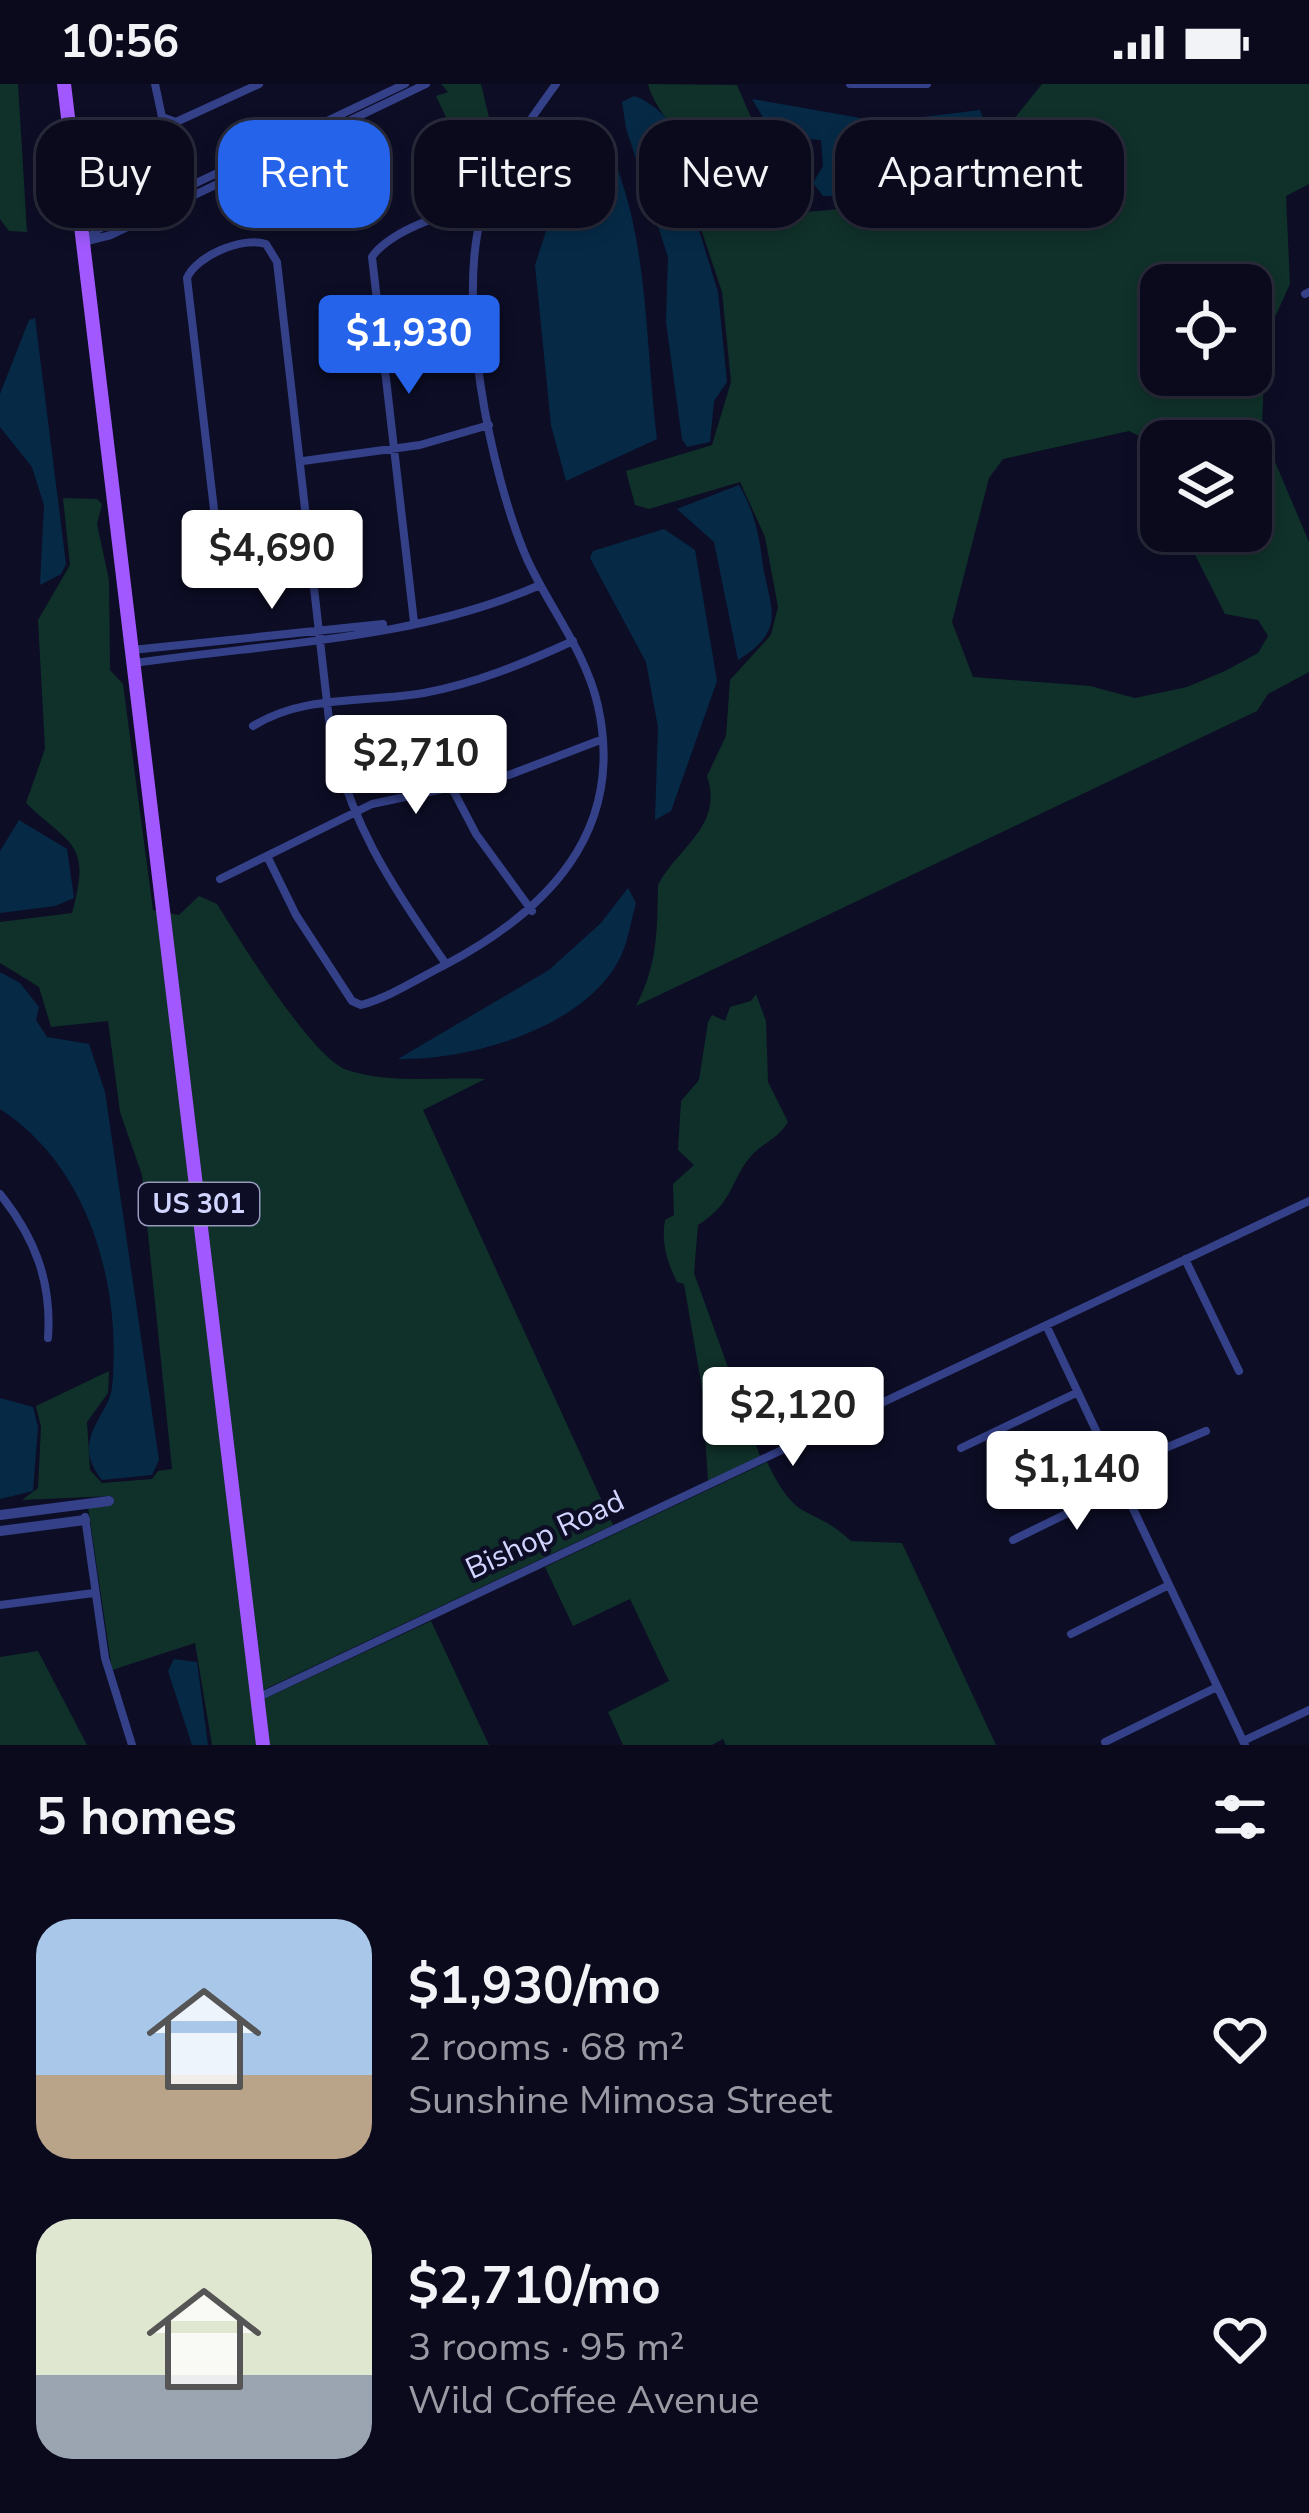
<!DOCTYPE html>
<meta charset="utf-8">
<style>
:root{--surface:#0a0a1c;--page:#181829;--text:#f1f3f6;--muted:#999aa3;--line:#2a2b3b;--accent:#2563eb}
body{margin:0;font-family:"Nunito Sans",sans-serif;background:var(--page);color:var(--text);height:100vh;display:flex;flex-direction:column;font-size:45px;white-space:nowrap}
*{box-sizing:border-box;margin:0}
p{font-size:39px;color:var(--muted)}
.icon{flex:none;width:66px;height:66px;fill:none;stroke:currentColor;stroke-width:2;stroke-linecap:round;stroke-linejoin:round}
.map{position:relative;height:1661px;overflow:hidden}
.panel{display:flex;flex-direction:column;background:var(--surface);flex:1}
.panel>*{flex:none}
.banner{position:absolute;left:36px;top:36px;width:1239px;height:108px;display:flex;gap:24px}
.controls{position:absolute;left:1140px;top:180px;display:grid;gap:24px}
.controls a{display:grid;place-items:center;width:132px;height:132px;border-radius:24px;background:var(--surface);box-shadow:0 6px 18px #0003,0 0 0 3px var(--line);font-size:60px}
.price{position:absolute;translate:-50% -102px;padding:0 27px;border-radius:12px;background:#fff;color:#222;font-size:39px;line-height:78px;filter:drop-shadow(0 3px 6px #0008)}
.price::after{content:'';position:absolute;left:50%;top:72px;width:36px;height:27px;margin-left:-18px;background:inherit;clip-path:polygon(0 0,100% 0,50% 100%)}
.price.on{background:var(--accent);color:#fff}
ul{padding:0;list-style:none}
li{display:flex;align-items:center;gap:36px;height:300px;padding:0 36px}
li span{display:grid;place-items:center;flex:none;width:336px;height:240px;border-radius:36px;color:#555}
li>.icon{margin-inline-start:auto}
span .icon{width:144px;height:144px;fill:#fffc;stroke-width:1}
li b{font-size:51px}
h2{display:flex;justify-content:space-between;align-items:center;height:144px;padding:0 36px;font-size:51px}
.tag{padding:0 42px;border-radius:36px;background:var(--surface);box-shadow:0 6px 18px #0003,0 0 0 3px var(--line);font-size:42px;line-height:108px}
.tag.on{background:var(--accent);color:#fff}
.status{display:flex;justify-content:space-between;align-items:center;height:84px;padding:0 60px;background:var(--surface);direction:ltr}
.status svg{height:33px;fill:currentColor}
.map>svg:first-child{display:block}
.green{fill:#0f3129;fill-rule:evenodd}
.water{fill:#062a46}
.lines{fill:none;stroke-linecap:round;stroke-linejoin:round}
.minor{stroke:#344189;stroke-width:8}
.tertiary{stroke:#344189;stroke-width:10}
.primary{stroke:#a159ff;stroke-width:14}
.labels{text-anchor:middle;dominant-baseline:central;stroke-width:9;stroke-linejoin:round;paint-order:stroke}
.shield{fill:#0d0d26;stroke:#9799be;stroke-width:3}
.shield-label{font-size:27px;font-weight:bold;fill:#d2d5ff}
.street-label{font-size:30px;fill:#d2d5ff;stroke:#0d0d26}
</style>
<div class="status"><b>10:56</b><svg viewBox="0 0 49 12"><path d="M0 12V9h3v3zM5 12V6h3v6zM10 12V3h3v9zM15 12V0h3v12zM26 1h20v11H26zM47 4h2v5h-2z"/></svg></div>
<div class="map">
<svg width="1309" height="1661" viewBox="0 0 1309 1661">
<rect width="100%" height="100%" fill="#0d0d26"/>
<path class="green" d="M0,0H18L27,148L9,147L0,135Z
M441,0H481L493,50L474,92L436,12L448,8Z
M648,0L737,1L763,61L791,82L792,115L806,128L932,117L983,74L1042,0H1309V100L1286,112L1290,200L1265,255L1262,347L1309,458V588L1268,610L1257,627L636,922C658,880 657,847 658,801C678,763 724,742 707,692L726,652L730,596L771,551L778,523L765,453L740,398L649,425L635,421L626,387L712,361L731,298L722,208L700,142L698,121L710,100C697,68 654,28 648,0ZM1161,201H1251V291H1161ZM1129,347L1147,356L1161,391V357H1251V447H1183L1225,530L1258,536L1268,552L1258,569L1225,587L1187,603L1135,614L1090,602L973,593L952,538L989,394L1003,375Z
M63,414L97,415L102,420L97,440L109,496L110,586L123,600L153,826L160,828L258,1661H212L195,1559L112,1586L88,1423L113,1420L112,1412L22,1416L38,1404L41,1343L36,1322L109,1287L108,1309L87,1338L90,1386L102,1399L152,1395L158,1387L172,1385L142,1091L120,1028L108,937L51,943L39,903L0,879V838L72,829C92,757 70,762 26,719L45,665L38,536L70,481Z
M199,812L217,820C239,855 312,974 347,986C390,1000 441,993 485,995L423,1026L613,1441L261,1607L168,829L179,831Z
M756,910L766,937L768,998L788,1038C778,1055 764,1058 752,1071C730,1095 735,1118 698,1141L694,1189L760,1372L708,1397L702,1304L684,1200L677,1198C667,1178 661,1158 665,1136L674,1131L673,1100L694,1081L678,1066L681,1017L699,996L708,938L712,931L725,937L730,923L751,917Z
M767,1378C799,1444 807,1417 851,1457L902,1459L996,1661H726L723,1655L712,1661H623L608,1628L669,1597L630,1515L573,1542L545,1483Z
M431,1537L489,1661H269L262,1616Z
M38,1567L87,1661H0V1573Z"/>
<path class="water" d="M634,12C667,22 693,69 706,100L692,123L718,208L727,298L714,317L710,358L687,363L682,355L666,238L668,173L626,44L622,18Z
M752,15L866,35L879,45L910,112H823L813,99L823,82L821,56L774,52Z
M980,26L983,34L969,46L931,48L915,40L923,33Z
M601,48C650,139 644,254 657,355L566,397L551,341L535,181L561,101Z
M35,234L66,480L61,490L40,501L44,421L32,383L0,343V310L29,236Z
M739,401C753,425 759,449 762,475C768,522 790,544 738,576L714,458L677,425Z
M664,445L695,466L717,597L671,727L655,736L658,643L646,578L590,474L593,467Z
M19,736L67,765L74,814L55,822L0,829V767Z
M628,804L636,819C631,836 628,858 620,874C585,944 470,976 398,975L549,886L601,839Z
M0,888L20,899L39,923L36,936L47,953L89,960L105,1008L159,1376L152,1391L102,1396C69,1355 109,1332 112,1304C122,1203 90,1083 0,1025Z
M0,1314L33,1323L38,1343L33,1407L0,1415Z
M174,1575L197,1578L208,1661H192L168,1587Z"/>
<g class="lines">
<path class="minor" d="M155,0L162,33L176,38L259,0
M405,0L99,145L83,158L111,151L426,0
M850,0H927
M1305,210L1309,208
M303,377L420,361L489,341
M311,481L235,488L220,477L187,194C196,172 243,152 266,160L277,178L329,636C344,731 392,803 446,880
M414,538L372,173C388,148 453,122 482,129
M132,566L383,540
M135,579C270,559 413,557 540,501
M253,642C305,610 367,619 424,609C477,599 525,579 573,557
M453,706L476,750L532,827
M267,772L296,831L352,917L361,921C390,913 417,895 443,882C546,828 626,749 598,622C586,568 550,525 527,475C490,389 455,215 483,126C499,78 527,40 556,0
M220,795L372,720L509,691L603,655
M0,1110C35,1154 52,1198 48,1254
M1185,1175L1239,1287
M1046,1241L1245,1661
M961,1364L1076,1309
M1113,1386L1206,1347
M85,1433L105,1574L132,1661
M1013,1456L1121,1403
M0,1521L94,1509
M1071,1550L1169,1501
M259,1613L1309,1117
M1243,1657L1309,1626
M1105,1658L1217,1603"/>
<path class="tertiary" d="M0,1431L109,1417
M0,1447L85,1436"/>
<path class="primary" d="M64,0L263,1661"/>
</g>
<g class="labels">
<rect class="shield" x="139" y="1099" width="120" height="42" rx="9"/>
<g class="shield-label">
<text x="199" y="1120">US 301</text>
</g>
<g class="street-label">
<text transform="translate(545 1451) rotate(-25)">Bishop Road</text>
</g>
</g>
</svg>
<div class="controls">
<a><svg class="icon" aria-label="locate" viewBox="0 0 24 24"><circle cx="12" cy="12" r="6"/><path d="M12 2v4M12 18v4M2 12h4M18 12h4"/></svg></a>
<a><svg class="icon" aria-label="layers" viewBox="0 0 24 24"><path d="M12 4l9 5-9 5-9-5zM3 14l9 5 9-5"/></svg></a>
</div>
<b class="price on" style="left:409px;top:313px">$1,930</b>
<b class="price" style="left:272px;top:528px">$4,690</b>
<b class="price" style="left:416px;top:733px">$2,710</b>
<b class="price" style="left:793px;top:1385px">$2,120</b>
<b class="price" style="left:1077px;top:1449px">$1,140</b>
<div class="banner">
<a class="tag">Buy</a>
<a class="tag on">Rent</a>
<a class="tag">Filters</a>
<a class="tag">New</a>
<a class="tag">Apartment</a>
</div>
</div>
<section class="panel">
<h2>5 homes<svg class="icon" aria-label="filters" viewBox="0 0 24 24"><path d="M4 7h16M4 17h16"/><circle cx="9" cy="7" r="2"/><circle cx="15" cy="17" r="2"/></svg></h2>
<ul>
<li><span style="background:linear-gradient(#a9c7e8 65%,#b9a48a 0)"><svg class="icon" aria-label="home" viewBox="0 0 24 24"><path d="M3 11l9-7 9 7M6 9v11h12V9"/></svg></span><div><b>$1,930/mo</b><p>2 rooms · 68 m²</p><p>Sunshine Mimosa Street</p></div><svg class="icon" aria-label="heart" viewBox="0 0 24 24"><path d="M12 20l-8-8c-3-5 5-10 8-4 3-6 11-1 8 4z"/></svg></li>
<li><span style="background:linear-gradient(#dfe7d0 65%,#9aa5b1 0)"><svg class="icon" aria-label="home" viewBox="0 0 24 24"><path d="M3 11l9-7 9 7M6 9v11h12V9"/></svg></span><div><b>$2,710/mo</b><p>3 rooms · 95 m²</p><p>Wild Coffee Avenue</p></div><svg class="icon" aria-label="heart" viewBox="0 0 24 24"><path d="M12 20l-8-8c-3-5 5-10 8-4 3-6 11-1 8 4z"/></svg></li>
</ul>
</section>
